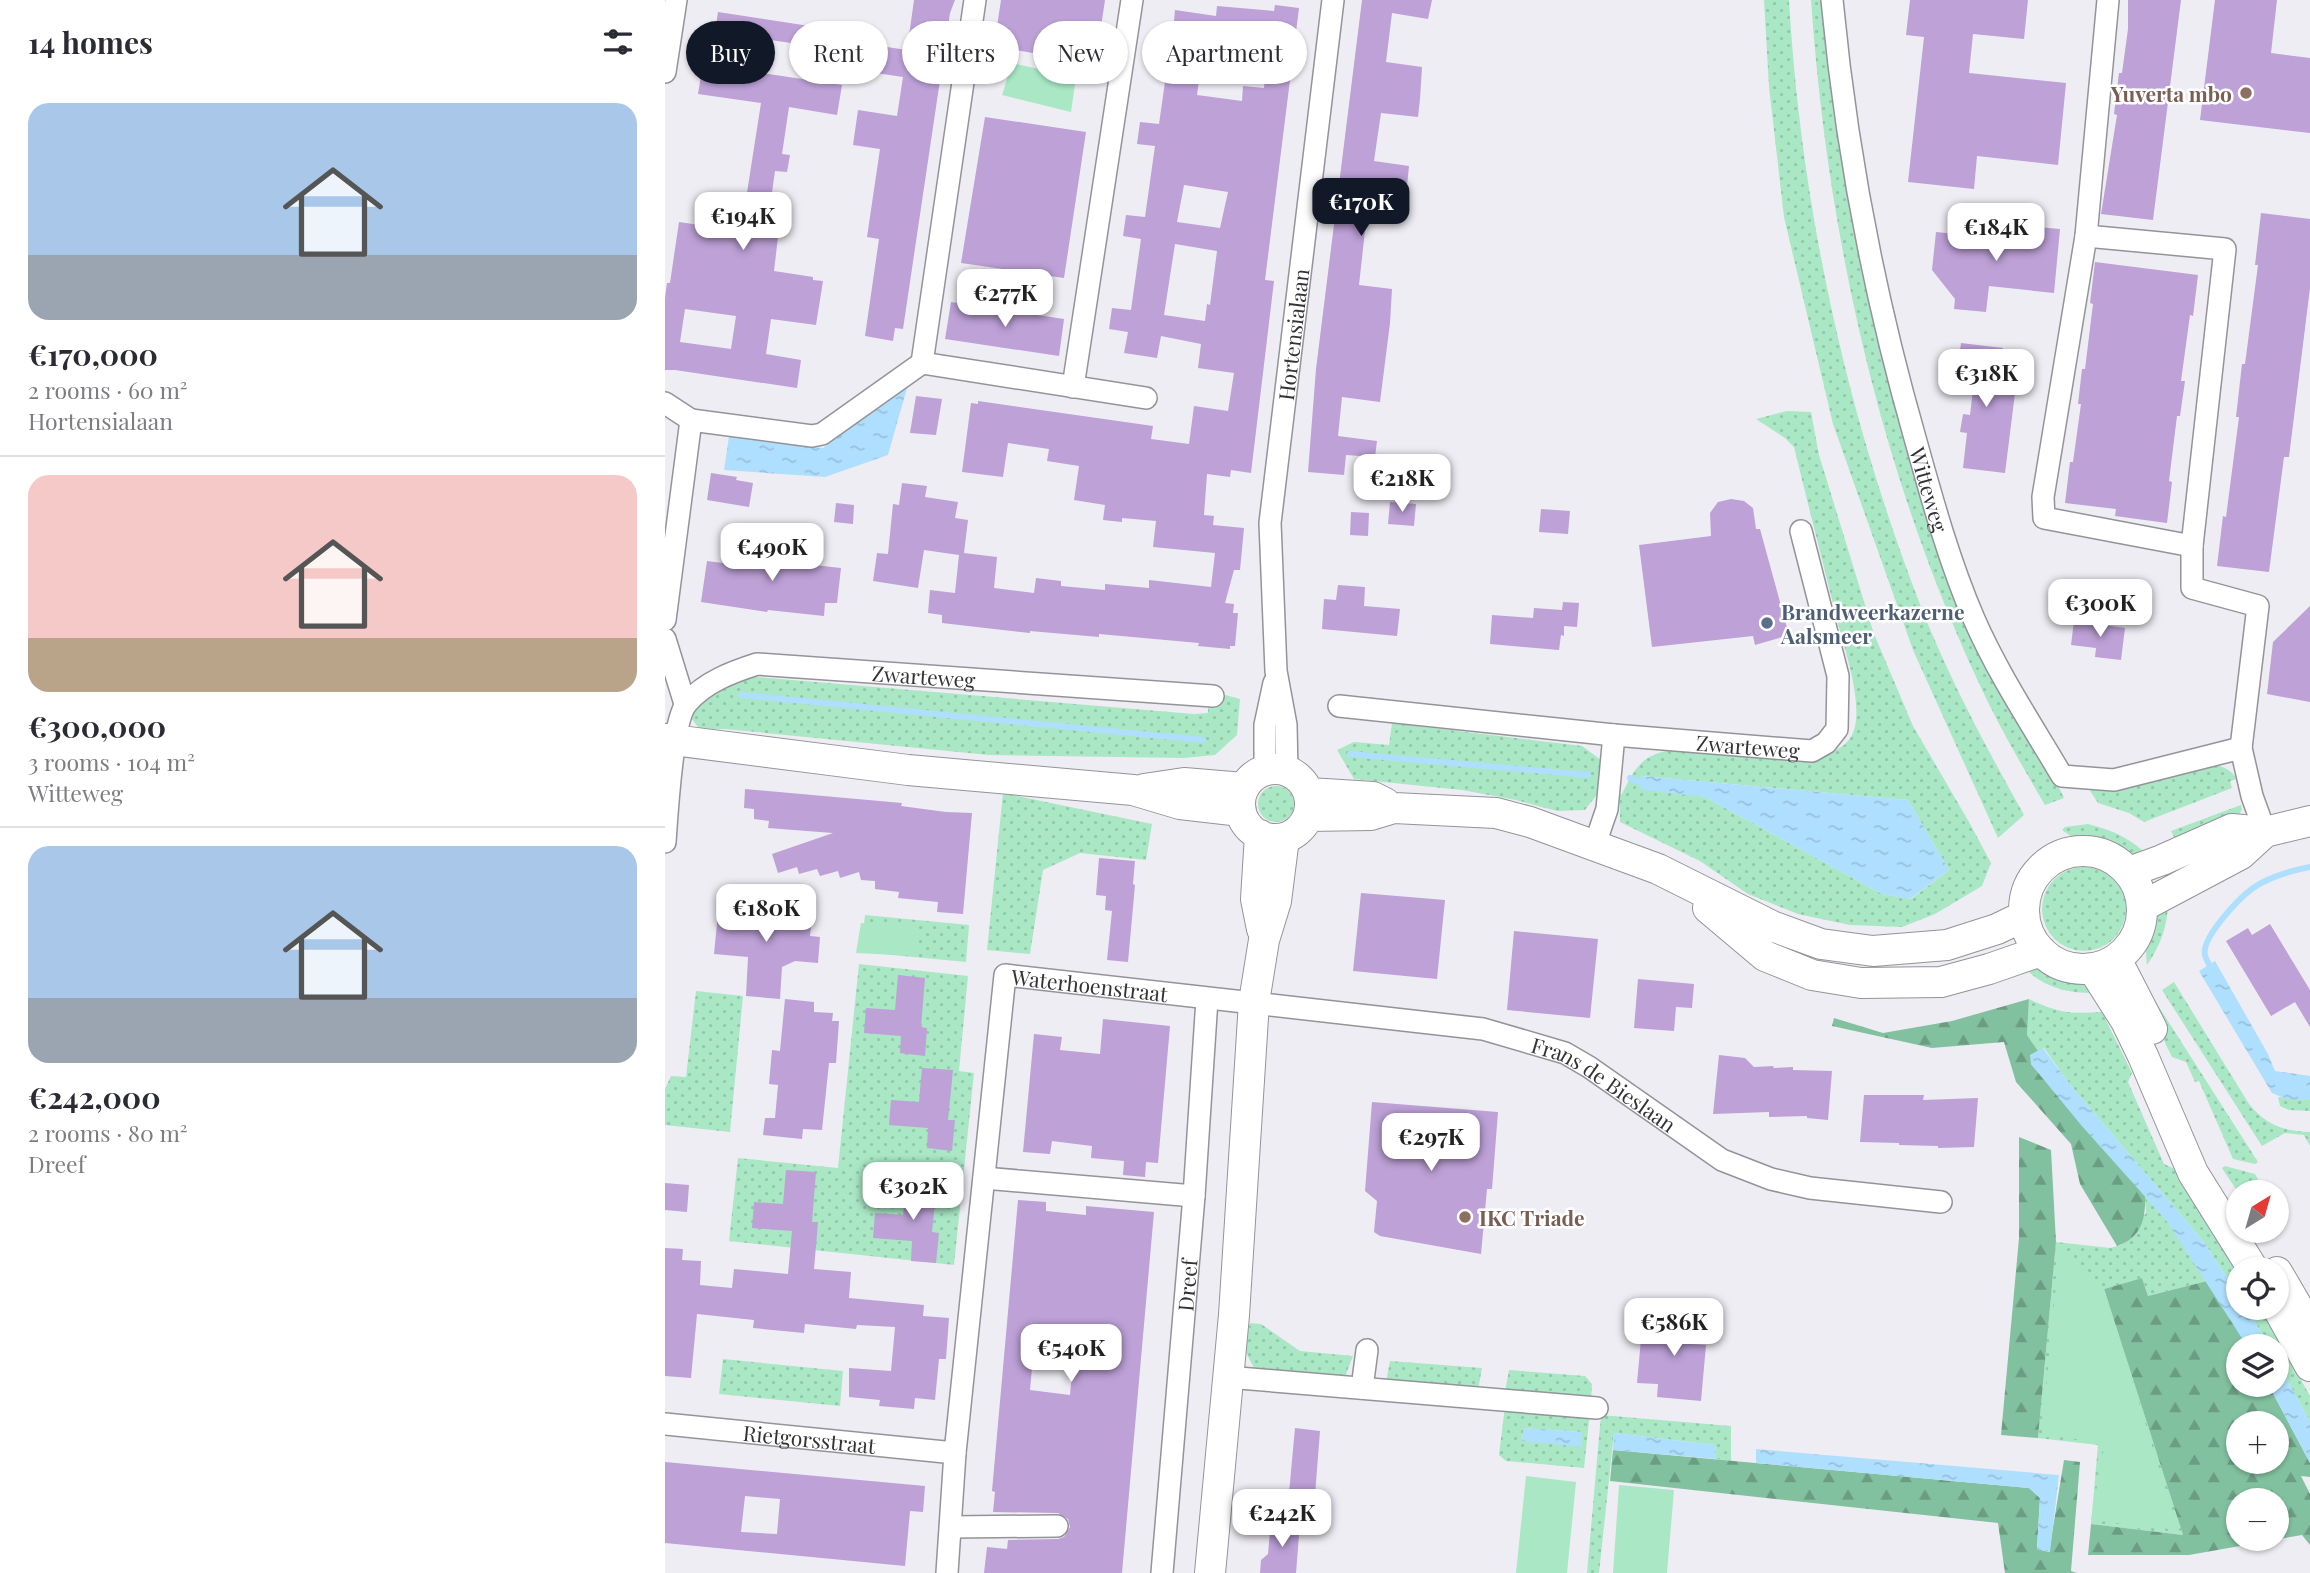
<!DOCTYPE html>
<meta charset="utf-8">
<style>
:root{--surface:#fff;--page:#f7f7f7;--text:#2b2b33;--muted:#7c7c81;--line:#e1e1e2;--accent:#111827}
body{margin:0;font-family:"Playfair Display",serif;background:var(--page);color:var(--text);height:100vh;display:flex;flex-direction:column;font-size:26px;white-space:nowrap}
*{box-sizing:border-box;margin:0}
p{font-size:23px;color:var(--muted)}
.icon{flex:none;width:38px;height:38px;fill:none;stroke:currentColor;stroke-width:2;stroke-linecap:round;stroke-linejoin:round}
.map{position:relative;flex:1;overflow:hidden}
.side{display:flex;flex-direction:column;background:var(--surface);width:665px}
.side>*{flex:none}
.banner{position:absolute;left:21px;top:21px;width:665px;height:63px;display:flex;gap:14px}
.needle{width:46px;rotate:37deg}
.buttons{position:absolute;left:1561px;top:1180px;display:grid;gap:14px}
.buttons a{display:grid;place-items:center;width:63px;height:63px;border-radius:50%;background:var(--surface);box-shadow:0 2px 5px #0004;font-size:35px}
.price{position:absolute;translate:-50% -60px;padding:0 16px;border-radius:14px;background:#fff;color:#222;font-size:23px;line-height:46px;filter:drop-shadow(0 2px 4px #0008)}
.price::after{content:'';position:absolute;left:50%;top:42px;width:21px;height:16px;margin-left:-10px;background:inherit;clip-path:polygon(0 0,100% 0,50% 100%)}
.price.active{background:var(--accent);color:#fff}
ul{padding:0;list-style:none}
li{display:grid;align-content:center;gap:14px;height:371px;padding:0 28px}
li+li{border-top:2px solid var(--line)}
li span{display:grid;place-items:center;height:217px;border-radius:21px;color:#555}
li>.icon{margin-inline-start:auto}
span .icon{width:126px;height:126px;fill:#fffc;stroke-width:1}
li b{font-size:30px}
h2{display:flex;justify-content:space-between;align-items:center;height:84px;padding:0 28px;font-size:30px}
.chip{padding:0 24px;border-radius:32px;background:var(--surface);box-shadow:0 2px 5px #0004;font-size:24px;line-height:63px}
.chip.active{background:var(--accent);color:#fff}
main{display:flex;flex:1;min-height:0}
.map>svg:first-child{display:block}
.grass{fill:url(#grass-dots);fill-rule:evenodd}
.forest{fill:url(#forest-firs);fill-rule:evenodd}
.park{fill:#a9e7c5}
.water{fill:url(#water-ripples)}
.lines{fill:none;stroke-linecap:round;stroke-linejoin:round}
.stream{stroke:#afdffe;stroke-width:6}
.building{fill:#bda1d7;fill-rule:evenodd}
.street-casing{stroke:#949399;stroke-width:24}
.secondary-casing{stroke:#949399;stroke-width:32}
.street{stroke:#fff;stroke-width:21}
.secondary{stroke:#fff;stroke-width:30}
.education-dot{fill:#8d6e63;stroke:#fff;stroke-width:2.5}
.service-dot{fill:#5c6f8a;stroke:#fff;stroke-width:2.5}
.labels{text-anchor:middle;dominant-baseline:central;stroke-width:5;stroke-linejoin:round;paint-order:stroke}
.education-label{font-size:21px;font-weight:bold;fill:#785e54;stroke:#fff;text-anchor:end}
.street-label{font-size:21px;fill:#333235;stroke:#fff}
.service-label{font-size:21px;font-weight:bold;fill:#4e5e75;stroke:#fff;text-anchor:start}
</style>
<main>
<section class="side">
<h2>14 homes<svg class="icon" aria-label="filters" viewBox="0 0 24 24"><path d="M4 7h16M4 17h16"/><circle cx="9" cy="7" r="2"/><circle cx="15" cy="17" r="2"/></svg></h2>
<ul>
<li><span style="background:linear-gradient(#a9c7e8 70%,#9aa5b1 0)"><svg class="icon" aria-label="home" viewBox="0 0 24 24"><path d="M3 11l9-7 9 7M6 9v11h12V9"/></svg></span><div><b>€170,000</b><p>2 rooms · 60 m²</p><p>Hortensialaan</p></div></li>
<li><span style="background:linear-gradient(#f6c9c9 75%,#b9a48a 0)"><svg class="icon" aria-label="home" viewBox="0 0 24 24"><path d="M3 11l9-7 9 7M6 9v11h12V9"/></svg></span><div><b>€300,000</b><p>3 rooms · 104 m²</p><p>Witteweg</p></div></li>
<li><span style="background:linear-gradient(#a9c7e8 70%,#9aa5b1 0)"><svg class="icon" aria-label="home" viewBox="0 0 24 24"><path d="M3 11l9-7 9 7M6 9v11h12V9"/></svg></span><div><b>€242,000</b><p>2 rooms · 80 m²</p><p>Dreef</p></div></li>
</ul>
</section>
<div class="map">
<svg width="1645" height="1573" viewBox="0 0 1645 1573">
<defs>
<pattern id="grass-dots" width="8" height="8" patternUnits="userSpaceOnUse" patternTransform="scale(1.75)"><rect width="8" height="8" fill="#a9e7c5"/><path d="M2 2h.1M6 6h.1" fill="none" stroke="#92c7aa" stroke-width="1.8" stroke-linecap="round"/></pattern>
<pattern id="forest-firs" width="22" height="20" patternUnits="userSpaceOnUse" patternTransform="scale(1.75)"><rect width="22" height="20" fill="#82c19f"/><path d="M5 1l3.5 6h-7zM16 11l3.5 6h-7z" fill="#6b9d82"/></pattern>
<pattern id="water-ripples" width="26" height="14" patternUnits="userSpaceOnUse" patternTransform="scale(1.75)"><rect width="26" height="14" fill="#afdffe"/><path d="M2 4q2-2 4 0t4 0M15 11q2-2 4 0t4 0" fill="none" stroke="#97c0da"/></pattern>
</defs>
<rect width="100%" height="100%" fill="#efedf4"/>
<path class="grass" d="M1099,0H1124C1136,208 1182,418 1258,612C1286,682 1322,749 1359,815L1333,838L1248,650L1168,424L1119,217L1104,87Z
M1146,0H1160L1187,215L1205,308L1242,449L1260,507L1399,798L1380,805C1356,764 1332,723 1312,679C1214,468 1162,232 1146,0Z
M1122,411L1146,412L1154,455L1209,634L1248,726L1304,822L1326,863L1317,886L1270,914L1237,927L1185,925L1133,914L1083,894L1035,861L955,822V795L957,794C969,770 975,757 1001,751L1155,754C1175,751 1188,743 1191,721C1194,691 1180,650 1172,620C1158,562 1143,505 1129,447L1120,438L1091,419ZM977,776L1243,800L1284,870L1246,899L1217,894L1040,797L971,781Z
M80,676L529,714L543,713V698L538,689L575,699L572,735L550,755L519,758L324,755L60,729L35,730L24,715L35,700Z
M727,723L917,746L940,763L934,792L920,810L892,811L851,800L797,790L689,779L672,750L689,742L724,745Z
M1550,765C1560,767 1566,770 1572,779L1565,781L1567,788L1479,822L1464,813L1433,803L1424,789L1426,784Z
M593 804a18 18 0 1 1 36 0a18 18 0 1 1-36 0Z
M338,793L487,824L481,860L415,853L378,870L365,954L322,950Z
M1576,805L1577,809L1573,817L1513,845L1506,831Z
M1423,824C1448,830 1466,839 1485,857H1467L1445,846L1410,839L1397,830L1400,827Z
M1377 909a42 42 0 1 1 84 0a42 42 0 1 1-84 0Z
M1503,905C1502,928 1495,946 1482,965C1479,942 1482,918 1503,905Z
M200,915L304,925L301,962L196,952Z
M1376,963L1397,974L1413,977L1424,982L1428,993C1401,993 1376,987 1357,965Z
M194,964L303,976L294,1071L309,1073L289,1265L64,1241L73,1158L173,1168Z
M1509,982L1584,1104C1601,1125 1618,1131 1645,1132V1146L1639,1135L1620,1133L1597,1146L1497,990Z
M31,991L78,996L65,1132L0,1125V1089L6,1076L21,1077Z
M1487,996L1593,1162L1590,1164L1568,1159L1534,1081L1530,1082L1521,1062L1507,1057L1480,1001Z
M1364,999C1394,1013 1404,1014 1437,1012L1467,1073L1463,1082L1499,1164L1510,1169L1573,1272V1295L1539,1242L1407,1087L1379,1048L1373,1051L1362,1035Z
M1613,1097L1645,1100V1111L1624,1110L1615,1106Z
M1560,1166L1590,1174L1595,1183L1579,1192L1572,1191L1557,1168Z
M1480,1196L1501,1220L1542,1281L1483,1296L1477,1278L1439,1289L1518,1535L1426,1524L1433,1445L1373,1438L1391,1242L1445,1248L1456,1245L1481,1213Z
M1581,1307H1595L1645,1396V1422L1612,1361V1346H1604Z
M585,1323L596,1324L635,1351L688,1356L680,1377L590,1370L579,1349Z
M58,1359L178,1371L175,1406L54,1394Z
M725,1361L817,1368L813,1390L721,1382Z
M844,1370L920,1376L927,1384L926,1399L840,1392Z
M840,1406L925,1412L919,1468L841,1461L834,1455ZM859,1428L916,1432L917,1433L857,1440Z
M936,1415L1066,1426V1461L1051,1459L1050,1445L949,1433L934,1573H922Z"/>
<path class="forest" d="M1364,999L1362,1035L1373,1051L1366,1055V1064L1480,1196C1481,1219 1476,1238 1452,1246L1415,1184L1406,1144L1351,1082L1339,1042L1267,1048L1167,1026L1169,1018L1218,1033L1287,1021Z
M1354,1137L1386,1150L1391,1242L1373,1438L1336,1435L1354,1238Z
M1477,1278L1483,1296L1542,1281L1582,1346H1573V1384H1603L1645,1463V1477L1636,1476L1645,1494V1545L1637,1535L1524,1555H1423L1426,1524L1518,1535L1439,1289ZM1573,1423H1612V1461H1573ZM1573,1500H1612V1538H1573Z
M948,1450L1364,1488L1375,1498L1372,1549L1384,1552L1399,1460L1415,1462L1406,1571L1412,1573H1340L1333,1523L945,1481Z"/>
<path class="park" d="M347,63L411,77L406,112L337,95Z
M196,923L250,926V956L191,953Z
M1394,1252L1439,1289L1513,1530L1426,1520L1439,1447L1437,1442L1377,1435Z
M861,1476L911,1482L902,1573H851Z
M954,1485L1009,1490L1002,1573H948Z"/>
<path class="water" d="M244,381L223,455L160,477L59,470L64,436L158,448Z
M977,776L1243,800L1284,870L1245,899L1217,894L1040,797L977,790L971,781Z
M1550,961L1603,1054L1610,1071L1645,1076V1100L1621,1099L1607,1093L1534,971Z
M1378,1048L1407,1087L1539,1242L1573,1295V1307H1581L1604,1346H1582L1501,1220L1416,1125L1366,1064L1365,1055Z
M1612,1361L1645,1422V1463L1603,1384H1612Z
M859,1428L917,1432V1447L857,1441Z
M949,1433L1050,1445L1051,1459L948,1450Z
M1091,1449L1394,1475L1385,1552L1372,1549L1375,1498L1364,1488L1091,1463Z"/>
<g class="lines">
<path class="stream" d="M76,695L538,740
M685,754L923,775
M965,778L971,781
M1547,970C1545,965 1541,960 1540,955C1536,938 1574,898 1588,888C1604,877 1625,871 1645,867"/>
</g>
<path class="building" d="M249,0H290L285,13L238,329L230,328L228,341L200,336L214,239L202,237L215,149L188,145L193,110L232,116L238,77L198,71L202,44L242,50Z
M336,0H440L431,61L393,57L392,60L372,57L373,54L329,46Z
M697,0H767L763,19L727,13L721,62L757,67L755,99L753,117L716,113L709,161L744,166L739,216L702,213L694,285L727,289L725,323L715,402L677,397L673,436L712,441L710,457L681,455L679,475L643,472L651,369Z
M1245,0H1363L1359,39L1308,34L1304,73L1401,83L1393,165L1312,156L1309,189L1243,182L1259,37L1241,35Z
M1463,0H1516L1488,220L1436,214L1452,115L1449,114L1454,73H1457L1463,29Z
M1550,0H1612L1606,53L1645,58V133L1535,120Z
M610,5L634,8L600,280L609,281L586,473L566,470L565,477L542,474L539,515L549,516L548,525L579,528L575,570H569L560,603L569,604L568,613H573L570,646H565V649L533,646L534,643L434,634V637L365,631V633L277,623V615L263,613L265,590L290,593L294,555L259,550L253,588L208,581L212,553L223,554L228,504L234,505L237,483L262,486L260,497L293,502L290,518L303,520L299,553L332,557L329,588L369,593L371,578L396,581V586L440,590V584L484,588V580L546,587L550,553L488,547L491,521L457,518V522L438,520L440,505L409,500L414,466L382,461L384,449L343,443L338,477L297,472L306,403L313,404V401L488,426L486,439L524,444L529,406L563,411L569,373L533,368L536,344L496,336L492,358L459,353L463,332L444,329L447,308L466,310L476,239L458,236L461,215L480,217L490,146L472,144L475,122L494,124L504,54L486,51L489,29L508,32L510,10L551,16L552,6L609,11ZM559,36L603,40L599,88L578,86L577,101L532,95L537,59L555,61ZM519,185L563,192L555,228L512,222ZM510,244L552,251L545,305L542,304L540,321L499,315Z
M53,12L177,31L174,50L50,32Z
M38,64L177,85L172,115L124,107L117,154L125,155L122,172L110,171L101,235L113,237L109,271L148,277V280L158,281L151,325L106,319L101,354L136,360L132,388L10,370H0V298L2,283H5L14,222L76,231L96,103L33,94ZM20,309L71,316L66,349L15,342Z
M320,117L421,132L399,278L296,263Z
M1596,213L1645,219V288L1624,457H1619L1604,572L1552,566L1558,516L1561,517L1574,417H1571L1577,364H1580L1593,265H1590Z
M1331,223L1395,229L1389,293L1324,286L1321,312L1289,309L1290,299L1267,270L1271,232L1330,238Z
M1430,262L1533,275L1528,316L1525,315L1516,381H1520L1515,416H1512L1504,481L1507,482L1502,523L1450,516L1451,509L1400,503L1405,462H1408L1416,404H1413L1417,369H1420L1428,304L1425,303Z
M286,302L399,319L394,356L280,339Z
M1296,343L1338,348L1334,383L1351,385L1340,473L1298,468L1302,433L1295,432L1298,414L1305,415L1309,381L1291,379Z
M251,396L277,399L271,435L245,433Z
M46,473L72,477L71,480L88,483L84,507L42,500Z
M1066,499L1079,501L1088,508L1091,529H1095L1124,635L1090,645L1088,636L987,647L974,545L1046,536L1045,513L1053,502Z
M725,502L751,504L749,526L723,524Z
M171,503L189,505L188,524L169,522Z
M876,509L905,511L903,534L874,532Z
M686,512L704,513L703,536L685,535Z
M85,541L124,545L121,562L176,568L172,603H160L159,616L103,610L102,612L36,602L42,561L81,566Z
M673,585L700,587L699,606L735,609L732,636L657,629L659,599L671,600Z
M898,602L914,603L912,627L899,626V636L896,635L894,650L825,644L827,615L868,618L869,608L897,610Z
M1645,606V702L1602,694L1608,642Z
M1409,621L1460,628L1456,660L1430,657L1431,648L1406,645Z
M80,789L237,803L236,806L281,812L307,813L298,914L272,912L273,902L233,898L234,892L210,889V881L196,880L194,872L175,878L173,871L155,876L152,869L134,874L132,867L113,873L107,854L168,833L103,828L104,821L89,819V809L79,808Z
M434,858L470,861L468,884L470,885L463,962L442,960L447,911L440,910L441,896L431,895Z
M696,893L780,900L772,979L688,971Z
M54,903L72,904L71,910L105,913L104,906L140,909L139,916L147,917L145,936L155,937L153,963L130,961L117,967L115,999L81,996L83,957L49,954Z
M1605,924L1645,990V1027L1630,1002L1606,1016L1561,941L1583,928L1587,935Z
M849,931L933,939L925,1018L842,1010Z
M233,975L260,978L256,1027L262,1028L260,1056L235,1053L236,1036L199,1033L201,1008L230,1010Z
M973,979L1029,984L1027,1008L1011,1007L1009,1031L969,1028Z
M120,999L149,1002V1012L168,1013L167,1021H174L171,1063H164L157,1130L138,1129L137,1139L98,1135L100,1118H110L113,1085L104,1084L107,1050L115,1051Z
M438,1019L505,1026L493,1163L481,1162L480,1177L458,1175L459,1161L426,1158L427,1146L387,1141L385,1154L358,1152L369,1034L397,1037L395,1050L435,1054Z
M1054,1055L1080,1058L1089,1067L1109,1066L1108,1068L1128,1067V1070L1167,1071L1163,1120L1142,1118V1116L1104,1117V1112L1048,1114Z
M257,1068L288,1070L283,1120H290L287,1151L262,1148L263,1128L224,1125L226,1100L254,1102Z
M1199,1095H1259L1258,1100L1313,1098L1309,1147L1273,1148V1146L1234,1145V1143L1195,1142Z
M707,1102L833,1112L827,1189H822L816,1254L715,1236L709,1232L712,1201L700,1191Z
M121,1170L151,1172L147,1222H153L149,1269L186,1272L184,1298L259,1305L258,1316L284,1318L281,1359H274L270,1400L250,1398L249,1409L214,1406L215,1400L184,1397V1368L226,1371L230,1327L192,1325L191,1329L140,1324L139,1333L88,1328L89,1320L32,1314L26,1378L0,1376V1248L18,1249L17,1260L36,1261L35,1285L67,1288L69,1269L123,1274L127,1231L87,1228L89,1202L118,1204Z
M242,1180L272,1183L267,1232L274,1233L271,1263L246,1261L247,1241L208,1238L210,1213L238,1215Z
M0,1183L24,1185L22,1212L0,1210Z
M353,1200L381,1202V1211L421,1215V1206L489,1212L457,1573H319L322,1547L342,1549L343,1540L393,1539L399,1537L405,1527L403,1519L393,1513L328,1512L330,1492L327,1491ZM369,1346L409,1348L405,1395L365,1390Z
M998,1307L1029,1310L1027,1344L1041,1345L1036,1401L992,1397L993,1384L972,1383L976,1339L994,1341Z
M630,1428L655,1431L650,1495L624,1493Z
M0,1462L260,1486L258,1512L245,1511L240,1566L0,1543ZM80,1496L115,1499L112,1534L76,1532Z
M606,1521L635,1523L631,1573H595L596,1560L603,1554Z"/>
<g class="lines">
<g class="street-casing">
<g id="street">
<path id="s1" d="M1167,0C1181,148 1209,295 1250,438C1267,499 1284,561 1309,619C1333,674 1367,725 1397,776L1449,780L1576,748L1587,796L1600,832"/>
<path d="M1443,0L1421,236L1378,497L1379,518L1527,546V588L1593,606L1576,748"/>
<path d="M0,72L11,0"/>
<path d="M1421,236L1560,249L1527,546"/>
<path d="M257,363L310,0"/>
<path d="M408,387L467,0"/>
<path d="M0,403L26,420L0,620"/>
<path d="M26,420L147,436L157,434L257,363L481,398"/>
<path d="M0,639L20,704"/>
<path id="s2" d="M674,706L949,735L1147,751L1161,743L1172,729L1173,676L1136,531"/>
<path d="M600,770V725L609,683"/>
<path id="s3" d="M622,771L621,725L611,671L605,523L668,0"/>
<path id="s4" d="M0,842C2,815 7,720 22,703C40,682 67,672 92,664L548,696"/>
<path d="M930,844L942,809L949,735"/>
<path d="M319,1178L529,1196"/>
<path d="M562,1377L932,1408"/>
<path d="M697,1388L702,1350"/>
<path id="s5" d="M0,1424L290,1453"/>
<path d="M286,1527L392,1526"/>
<path id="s6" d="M282,1573L290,1453L340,975L818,1029L900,1053L924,1067L1057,1160L1106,1179L1145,1188L1276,1202"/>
<path id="s7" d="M497,1573L529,1196L542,999"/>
</g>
</g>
<g class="secondary-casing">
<path id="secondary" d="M0,739L243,770L468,790L515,804L576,811
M575 804a35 35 0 1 1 70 0a35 35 0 1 1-70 0Z
M479,789L519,783L579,788
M644,793L708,797L720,803
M643,816L706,815L729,808L831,813L865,822L993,869L1107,926L1156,944L1208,951L1282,945L1332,929L1359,916
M595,835L591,899L597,929
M1359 910a59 59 0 1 1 118 0a59 59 0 1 1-118 0Z
M1464,872L1497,860L1567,829L1600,832L1645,821
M1478,906L1576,854L1600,832
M1043,908L1100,956L1147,975L1196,983L1276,982L1324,969L1376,951
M1451,959L1487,1029
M1428,969L1461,1021L1478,1056L1528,1173L1588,1269
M1612,1272L1643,1325
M1612,1307L1645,1366
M545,1573L569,1315L589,1002L599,940L611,901L619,838"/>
</g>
<use href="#street" class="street"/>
<use href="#secondary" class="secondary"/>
</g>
<g class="education-dot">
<circle cx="1581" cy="93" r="7"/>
<circle cx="800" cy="1217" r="7"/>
</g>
<circle class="service-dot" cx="1102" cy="623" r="7"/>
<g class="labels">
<g class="education-label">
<text x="1567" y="93">Yuverta mbo</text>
<text x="814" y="1217" text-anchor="start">IKC Triade</text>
</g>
<g class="street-label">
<text stroke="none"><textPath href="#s3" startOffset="439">Hortensialaan</textPath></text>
<text stroke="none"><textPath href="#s1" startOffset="500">Witteweg</textPath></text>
<text stroke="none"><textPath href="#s4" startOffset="390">Zwarteweg</textPath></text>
<text stroke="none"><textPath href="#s2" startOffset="411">Zwarteweg</textPath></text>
<text stroke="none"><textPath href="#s6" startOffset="686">Waterhoenstraat</textPath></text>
<text stroke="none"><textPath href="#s6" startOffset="1216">Frans de Bieslaan</textPath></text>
<text stroke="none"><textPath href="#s7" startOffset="289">Dreef</textPath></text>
<text stroke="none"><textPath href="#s5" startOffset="145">Rietgorsstraat</textPath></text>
</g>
<g class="service-label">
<text x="1116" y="611">Brandweerkazerne<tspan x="1116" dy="24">Aalsmeer</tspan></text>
</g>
</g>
</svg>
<div class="buttons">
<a><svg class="needle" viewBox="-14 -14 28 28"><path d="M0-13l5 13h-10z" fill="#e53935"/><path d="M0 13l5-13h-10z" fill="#7c7c81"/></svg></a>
<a><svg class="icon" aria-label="locate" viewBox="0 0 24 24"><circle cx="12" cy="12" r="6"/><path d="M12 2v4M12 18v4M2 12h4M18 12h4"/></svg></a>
<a><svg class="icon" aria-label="layers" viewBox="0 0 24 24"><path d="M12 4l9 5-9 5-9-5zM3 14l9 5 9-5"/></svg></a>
<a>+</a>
<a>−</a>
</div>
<b class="price active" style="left:696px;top:238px">€170K</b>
<b class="price" style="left:78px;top:252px">€194K</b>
<b class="price" style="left:1331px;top:263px">€184K</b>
<b class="price" style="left:340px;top:329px">€277K</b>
<b class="price" style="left:1321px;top:409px">€318K</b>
<b class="price" style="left:737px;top:514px">€218K</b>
<b class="price" style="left:107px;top:583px">€490K</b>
<b class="price" style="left:1435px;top:639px">€300K</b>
<b class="price" style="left:101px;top:944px">€180K</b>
<b class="price" style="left:766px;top:1173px">€297K</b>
<b class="price" style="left:248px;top:1222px">€302K</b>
<b class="price" style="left:1009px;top:1358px">€586K</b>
<b class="price" style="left:406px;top:1384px">€540K</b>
<b class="price" style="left:617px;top:1549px">€242K</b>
<div class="banner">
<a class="chip active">Buy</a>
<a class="chip">Rent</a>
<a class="chip">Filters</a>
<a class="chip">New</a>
<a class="chip">Apartment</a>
</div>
</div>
</main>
